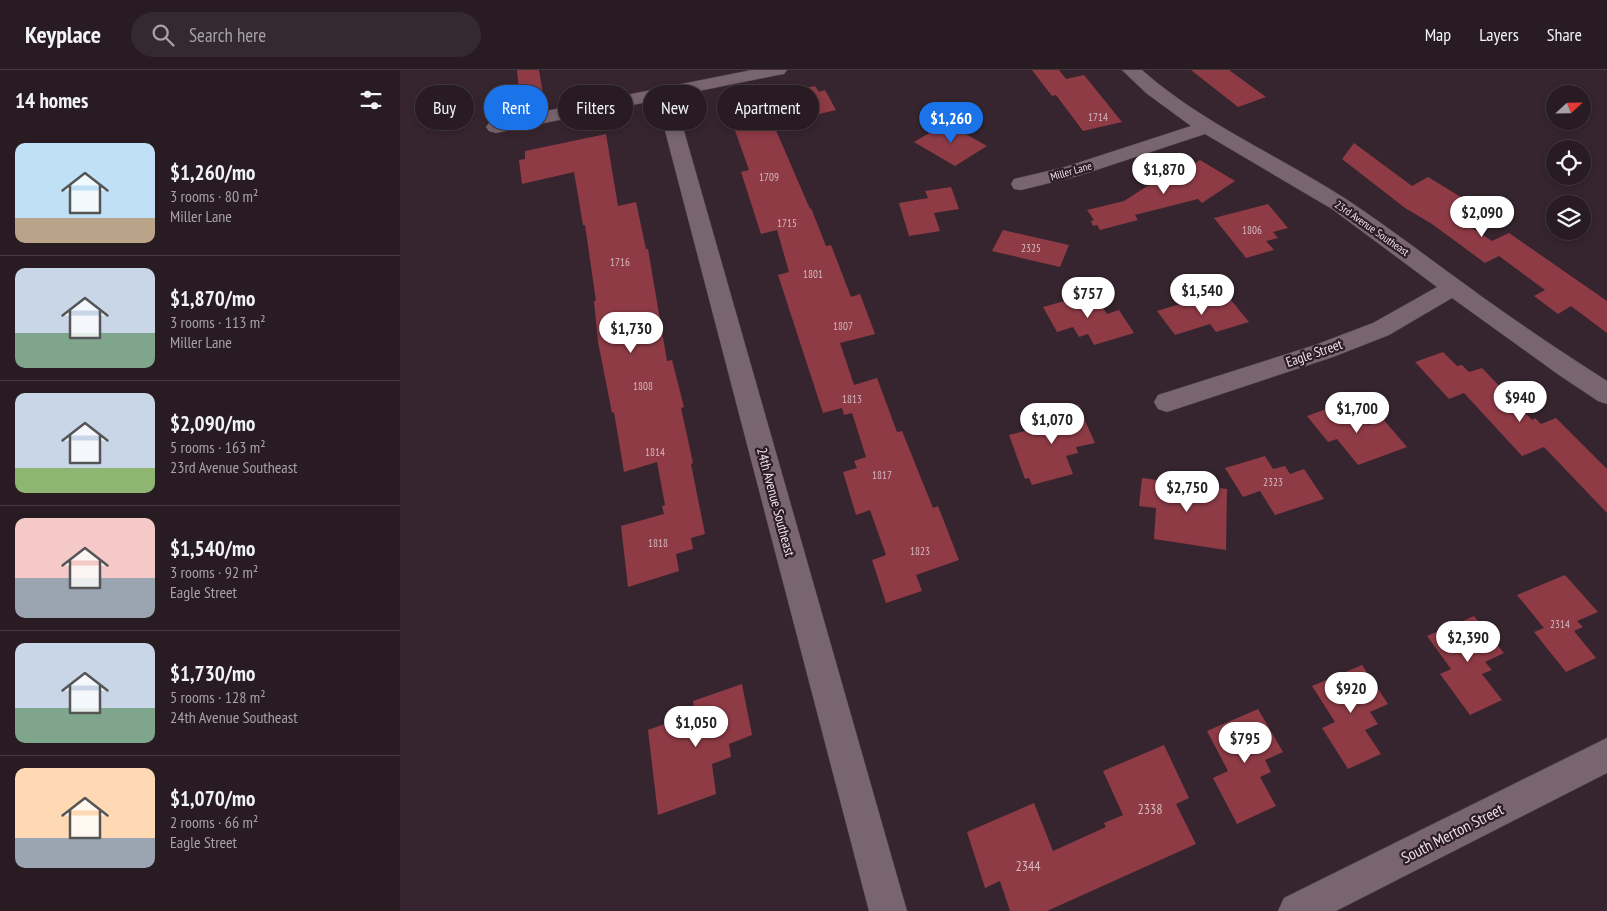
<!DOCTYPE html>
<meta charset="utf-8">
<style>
:root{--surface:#281c22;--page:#34292f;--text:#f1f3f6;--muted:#a5a1a5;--line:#443a40;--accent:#1a73e8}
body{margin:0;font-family:"PT Sans Narrow",sans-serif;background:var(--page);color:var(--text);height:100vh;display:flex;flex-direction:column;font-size:19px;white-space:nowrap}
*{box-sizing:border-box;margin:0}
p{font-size:16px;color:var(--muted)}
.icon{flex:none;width:28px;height:28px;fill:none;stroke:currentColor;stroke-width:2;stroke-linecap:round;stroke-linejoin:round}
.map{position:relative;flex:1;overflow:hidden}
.drawer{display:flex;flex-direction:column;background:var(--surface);width:400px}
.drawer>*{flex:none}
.hud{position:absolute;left:15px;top:15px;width:475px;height:45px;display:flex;gap:10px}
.needle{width:32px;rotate:68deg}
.controls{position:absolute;left:1146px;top:15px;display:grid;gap:10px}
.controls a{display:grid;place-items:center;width:45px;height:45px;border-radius:50%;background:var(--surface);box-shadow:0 2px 8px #0003,0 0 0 1px var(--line);font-size:25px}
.price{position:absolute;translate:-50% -42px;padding:0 11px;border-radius:18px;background:#fff;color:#222;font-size:16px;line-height:32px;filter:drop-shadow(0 1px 2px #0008)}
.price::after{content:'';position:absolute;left:50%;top:30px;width:15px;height:11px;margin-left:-8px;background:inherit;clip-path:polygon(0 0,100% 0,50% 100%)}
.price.on{background:var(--accent);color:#fff}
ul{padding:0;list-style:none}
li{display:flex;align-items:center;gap:15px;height:125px;padding:0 15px}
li+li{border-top:1px solid var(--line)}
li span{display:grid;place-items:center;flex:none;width:140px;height:100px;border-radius:10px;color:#555}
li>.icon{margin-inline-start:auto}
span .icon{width:60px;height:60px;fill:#fffc;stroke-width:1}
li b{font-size:21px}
h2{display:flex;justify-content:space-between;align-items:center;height:60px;padding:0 15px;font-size:21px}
.tag{padding:0 18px;border-radius:22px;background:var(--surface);box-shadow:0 2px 8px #0003,0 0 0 1px var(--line);font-size:18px;line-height:45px}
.tag.on{background:var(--accent);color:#fff}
header{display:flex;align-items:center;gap:30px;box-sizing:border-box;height:70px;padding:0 25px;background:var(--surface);border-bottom:1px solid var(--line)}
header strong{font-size:24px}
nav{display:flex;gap:28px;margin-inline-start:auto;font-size:18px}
.search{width:350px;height:45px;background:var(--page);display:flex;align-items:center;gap:12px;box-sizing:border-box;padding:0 18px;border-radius:28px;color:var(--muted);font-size:19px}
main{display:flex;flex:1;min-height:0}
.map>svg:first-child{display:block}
.building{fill:#8e3b46}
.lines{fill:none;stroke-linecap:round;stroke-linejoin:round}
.minor-casing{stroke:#4f4148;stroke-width:1}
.minor{fill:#79656f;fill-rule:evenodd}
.labels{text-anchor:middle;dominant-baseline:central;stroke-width:4.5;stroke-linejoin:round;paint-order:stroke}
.number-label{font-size:11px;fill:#d5b8bf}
.far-street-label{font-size:11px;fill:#ede2e7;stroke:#2c1c24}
.street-label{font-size:14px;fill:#ede2e7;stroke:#2c1c24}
.near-number-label{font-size:14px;fill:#d5b8bf}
.near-street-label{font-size:16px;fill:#ede2e7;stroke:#2c1c24}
</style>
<header>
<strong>Keyplace</strong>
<div class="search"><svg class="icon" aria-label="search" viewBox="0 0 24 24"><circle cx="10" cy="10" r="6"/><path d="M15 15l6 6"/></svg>Search here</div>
<nav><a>Map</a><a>Layers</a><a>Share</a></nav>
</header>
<main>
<section class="drawer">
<h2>14 homes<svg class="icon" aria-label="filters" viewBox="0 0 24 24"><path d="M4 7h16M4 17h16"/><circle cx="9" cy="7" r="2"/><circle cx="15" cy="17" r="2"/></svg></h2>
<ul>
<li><span style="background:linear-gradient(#bfe0f5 75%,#b9a48a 0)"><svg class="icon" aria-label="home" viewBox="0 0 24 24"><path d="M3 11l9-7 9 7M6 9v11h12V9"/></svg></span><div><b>$1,260/mo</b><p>3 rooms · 80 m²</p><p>Miller Lane</p></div></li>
<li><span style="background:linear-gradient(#c9d6e8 65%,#7fa58c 0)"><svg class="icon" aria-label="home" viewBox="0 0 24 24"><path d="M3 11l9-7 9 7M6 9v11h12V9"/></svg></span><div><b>$1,870/mo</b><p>3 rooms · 113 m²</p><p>Miller Lane</p></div></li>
<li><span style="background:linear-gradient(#c9d6e8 75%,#8fb573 0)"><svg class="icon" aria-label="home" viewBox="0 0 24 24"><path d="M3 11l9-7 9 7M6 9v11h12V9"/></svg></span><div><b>$2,090/mo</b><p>5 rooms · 163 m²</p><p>23rd Avenue Southeast</p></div></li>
<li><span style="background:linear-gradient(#f6c9c9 60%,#9aa5b1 0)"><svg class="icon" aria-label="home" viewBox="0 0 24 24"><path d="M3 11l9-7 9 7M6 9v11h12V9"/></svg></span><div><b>$1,540/mo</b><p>3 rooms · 92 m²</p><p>Eagle Street</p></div></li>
<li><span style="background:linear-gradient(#c9d6e8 65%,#7fa58c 0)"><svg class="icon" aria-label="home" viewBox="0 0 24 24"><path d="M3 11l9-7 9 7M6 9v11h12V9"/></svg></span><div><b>$1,730/mo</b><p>5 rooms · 128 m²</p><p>24th Avenue Southeast</p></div></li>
<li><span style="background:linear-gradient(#ffd9b3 70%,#9aa5b1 0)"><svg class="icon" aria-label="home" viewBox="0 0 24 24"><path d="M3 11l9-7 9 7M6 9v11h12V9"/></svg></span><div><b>$1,070/mo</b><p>2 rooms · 66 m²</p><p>Eagle Street</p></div></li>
</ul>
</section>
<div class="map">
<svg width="1207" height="841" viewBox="0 0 1207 841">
<rect width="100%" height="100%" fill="#36252e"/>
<path class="building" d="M117,0H139L143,24L120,29Z
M632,0H659L666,9L684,5L722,52L683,61L656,25L652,26Z
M791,0H829L866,27L838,37Z
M415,16L419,22L425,20L436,40L381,53L383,57L375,58L410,139L411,138L426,176L431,175L451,227L460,224L475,264L440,273L454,315L477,308L497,362L502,361L533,438L538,436L559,490L516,505L522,521L486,533L472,490L486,485L470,440L456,445L443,402L457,398L454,391L466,387L452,343L444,345L442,338L423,343L378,205L389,202L377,160L361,164L341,102L349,100L327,38L386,25L385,23Z
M546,53L587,76L555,96L514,72Z
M206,64L218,136L236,132L246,179H248L267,291L272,290L284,337L281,338L293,393L291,394L305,464L291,468L293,479L276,484L279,501L228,517L221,456L264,444L262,436L265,435L257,392L224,402L214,342L212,343L198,272L194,231H196L185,155H183L174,102L122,114L119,90L125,89V81Z
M954,73L1012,116L1028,107L1069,132L1050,144L1092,171L1109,163L1207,231V263L1171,236L1158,244L1134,226L1145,220L1099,186L1085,193L1032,154L1005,138L942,89Z
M800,90L835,111L802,133L798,129L735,145L738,150L700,160L697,155L693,156L691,151L694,150L687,140L724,131L780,95L787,99Z
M551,117L559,139L534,143L540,161L509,166L499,133L528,128L525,121Z
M868,134L888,158L873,162L878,168L866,171L874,180L846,188L814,148Z
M603,160L669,175L660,197L592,181Z
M693,223L707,244L719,240L734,263L694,275L688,264L679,267L673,257L657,262L643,237Z
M800,228L806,237L831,230L849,252L816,262L810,254L775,265L757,241Z
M1043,282L1057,296L1062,295L1069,302L1082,298L1132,350L1135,348L1141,354L1156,348L1207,399V443L1144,377L1122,386L1064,323L1049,329L1015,292Z
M943,333L956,349L962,347L968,355L983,349L1007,377L958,395L937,369L928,372L907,346Z
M678,335L695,373L676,377L678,383L666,386L673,404L632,415L629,408L625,409L609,365L645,356L640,344Z
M865,386L873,399L885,396L890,404L904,399L924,429L875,445L860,421L843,427L825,398Z
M742,408L827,419L826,480L754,469L756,438L739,436Z
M1165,505L1198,542L1177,551L1183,557L1174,561L1196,588L1166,602L1134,562L1144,558L1117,525Z
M1074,546L1104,583L1085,592L1092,600L1082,604L1102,630L1070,645L1040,604L1051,599L1027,566Z
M962,595L988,634L970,642L978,654L965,660L981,684L948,699L922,658L935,652L912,616Z
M342,614L352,665L329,674L331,687L312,694L316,724L258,745L248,660L295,643L293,631Z
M858,639L883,682L865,690L871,702L860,707L876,736L837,754L813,708L828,701L807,661Z
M764,675L789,728L776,734L796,774L647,841H610L600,811L585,818L567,762L634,733L653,781L706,757L704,753L723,745L703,701Z"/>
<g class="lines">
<g class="minor-casing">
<path id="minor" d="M352,0H387L384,4L378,5L274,26L507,841H469L257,30L96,63L89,61L86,57L89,53L96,51Z
M722,0H742C803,54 878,85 946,129C987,156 1027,187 1066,215C1112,249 1159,280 1207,311V334L1198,331L1159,305L1052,228L989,265L933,287L767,342L758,339L754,332L758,325L915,275L973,253L1037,217L932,139L805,64L678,106L621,120L614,119L611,114L614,109L665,97L791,56L746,23Z
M1207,668V703L936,841H878L884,828Z"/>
</g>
<use href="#minor" class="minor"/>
</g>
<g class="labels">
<g class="number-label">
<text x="698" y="47">1714</text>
<text x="369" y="107">1709</text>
<text x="387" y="153">1715</text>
<text x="852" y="160">1806</text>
<text x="631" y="178">2325</text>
<text x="220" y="192">1716</text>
<text x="413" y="204">1801</text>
<text x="443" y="256">1807</text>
<text x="243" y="316">1808</text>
<text x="452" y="329">1813</text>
<text x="255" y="382">1814</text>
<text x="482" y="405">1817</text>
<text x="873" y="412">2323</text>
<text x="258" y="473">1818</text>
<text x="520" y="481">1823</text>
<text x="1160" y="554">2314</text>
</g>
<g class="far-street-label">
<text transform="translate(671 101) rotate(-16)">Miller Lane</text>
<text transform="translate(972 158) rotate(35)">23rd Avenue Southeast</text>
</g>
<g class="street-label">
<text transform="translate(914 283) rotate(-19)">Eagle Street</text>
<text transform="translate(376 432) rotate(75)">24th Avenue Southeast</text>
</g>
<g class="near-number-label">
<text x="750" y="739">2338</text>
<text x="628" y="796">2344</text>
</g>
<g class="near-street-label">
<text transform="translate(1052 763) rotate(-27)">South Merton Street</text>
</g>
</g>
</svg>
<div class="controls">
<a><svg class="needle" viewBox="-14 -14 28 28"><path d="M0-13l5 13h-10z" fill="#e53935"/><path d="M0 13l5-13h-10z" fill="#a5a1a5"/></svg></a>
<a><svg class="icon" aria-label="locate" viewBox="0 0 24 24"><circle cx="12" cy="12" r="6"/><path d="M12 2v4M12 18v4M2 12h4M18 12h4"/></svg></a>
<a><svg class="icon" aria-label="layers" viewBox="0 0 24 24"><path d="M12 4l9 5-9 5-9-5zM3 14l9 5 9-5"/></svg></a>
</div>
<b class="price on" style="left:551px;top:74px">$1,260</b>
<b class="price" style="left:764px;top:125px">$1,870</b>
<b class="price" style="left:1082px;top:168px">$2,090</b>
<b class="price" style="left:802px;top:246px">$1,540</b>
<b class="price" style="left:688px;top:249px">$757</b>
<b class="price" style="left:231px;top:284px">$1,730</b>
<b class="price" style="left:1120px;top:353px">$940</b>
<b class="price" style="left:957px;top:364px">$1,700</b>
<b class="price" style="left:652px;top:375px">$1,070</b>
<b class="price" style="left:787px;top:443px">$2,750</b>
<b class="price" style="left:1068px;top:593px">$2,390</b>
<b class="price" style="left:951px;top:644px">$920</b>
<b class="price" style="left:296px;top:678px">$1,050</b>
<b class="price" style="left:845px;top:694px">$795</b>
<div class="hud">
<a class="tag">Buy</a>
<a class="tag on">Rent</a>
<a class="tag">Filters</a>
<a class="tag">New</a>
<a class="tag">Apartment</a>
</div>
</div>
</main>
